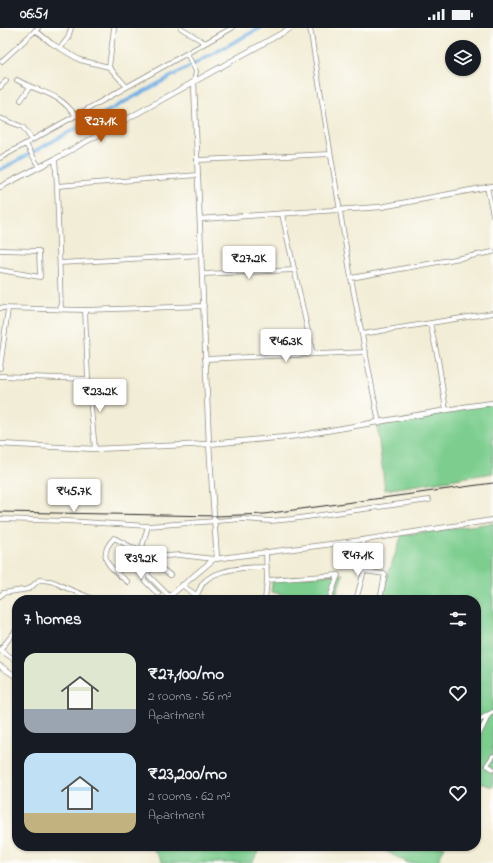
<!DOCTYPE html>
<meta charset="utf-8">
<style>
:root{--surface:#171b24;--page:#242831;--text:#f1f3f6;--muted:#9ea1a6;--accent:#b45309}
body{margin:0;font-family:"Indie Flower",sans-serif;background:var(--page);color:var(--text);height:100vh;display:flex;flex-direction:column;font-size:15px;white-space:nowrap}
*{box-sizing:border-box;margin:0}
p{font-size:13px;color:var(--muted)}
.icon{flex:none;width:22px;height:22px;fill:none;stroke:currentColor;stroke-width:2;stroke-linecap:round;stroke-linejoin:round}
.map{position:relative;flex:1;overflow:hidden}
.details{position:absolute;left:12px;top:567px;width:469px;height:256px;display:flex;flex-direction:column;background:var(--surface);border-radius:16px;box-shadow:0 1px 3px #0004}
.details>*{flex:none}
.tools{position:absolute;left:445px;top:12px;display:grid;gap:8px}
.tools a{display:grid;place-items:center;width:36px;height:36px;border-radius:50%;background:var(--surface);box-shadow:0 1px 3px #0004;font-size:20px}
.price{position:absolute;translate:-50% -34px;padding:0 9px;border-radius:4px;background:#fff;color:#222;font-size:13px;line-height:26px;filter:drop-shadow(0 1px 2px #0008)}
.price::after{content:'';position:absolute;left:50%;top:24px;width:12px;height:9px;margin-left:-6px;background:inherit;clip-path:polygon(0 0,100% 0,50% 100%)}
.price.selected{background:var(--accent);color:#fff}
ul{padding:0;list-style:none}
li{display:flex;align-items:center;gap:12px;height:100px;padding:0 12px}
li span{display:grid;place-items:center;flex:none;width:112px;height:80px;border-radius:12px;color:#555}
li>.icon{margin-inline-start:auto}
span .icon{width:48px;height:48px;fill:#fffc;stroke-width:1}
li b{font-size:17px}
h2{display:flex;justify-content:space-between;align-items:center;height:48px;padding:0 12px;font-size:17px}
.status{display:flex;justify-content:space-between;align-items:center;height:28px;padding:0 20px;background:var(--surface);direction:ltr}
.status svg{height:11px;fill:currentColor}
.map>svg:first-child{display:block}
.green{fill:#7ccd8e;stroke:#547c5c}
.lines{fill:none;stroke-linecap:round;stroke-linejoin:round}
.canal{stroke:#72b0e4;stroke-width:3.5}
.minor-casing{stroke:#8e8c80;stroke-width:5.5}
.tertiary-casing{stroke:#8e8c80;stroke-width:6}
.minor{stroke:#fff;stroke-width:4}
.tertiary{stroke:#fff;stroke-width:4.5}
.rail{stroke:#2b2b2b;stroke-width:1}
</style>
<div class="status"><b>06:51</b><svg viewBox="0 0 49 12"><path d="M0 12V9h3v3zM5 12V6h3v6zM10 12V3h3v9zM15 12V0h3v12zM26 1h20v11H26zM47 4h2v5h-2z"/></svg></div>
<div class="map">
<svg width="493" height="835" viewBox="0 0 493 835">
<rect width="100%" height="100%" fill="#fdfcf7"/>
<filter id="ink" filterUnits="userSpaceOnUse"><feTurbulence type="fractalNoise" baseFrequency=".025" numOctaves="2"/><feDisplacementMap in="SourceGraphic" scale="8" xChannelSelector="R" yChannelSelector="G"/><feConvolveMatrix kernelMatrix="1 2 1 2 8 2 1 2 1" color-interpolation-filters="sRGB"/></filter>
<filter id="wash" filterUnits="userSpaceOnUse"><feTurbulence type="fractalNoise" baseFrequency=".012" numOctaves="4" result="noise"/><feDisplacementMap in="SourceGraphic" scale="16" xChannelSelector="R" yChannelSelector="G"/><feGaussianBlur stdDeviation="0.9" result="paint"/><feColorMatrix in="noise" values="0 0 0 0 0 0 0 0 0 0 0 0 0 0 0 0 0 1.4 0 .05"/><feComposite in="paint" operator="in"/></filter>
<g filter="url(#wash)">
<rect width="100%" height="100%" fill="#f2edd6"/>
<path class="green" d="M493,376V445L385,462L377,398L468,379Z
M493,495V759L476,754V572H379L402,507Z
M343,546L334,572H314L271,564L273,551Z
M151,818H261L252,835H163Z
M381,818H445L437,835H408L380,820Z"/>
<g class="lines">
<path class="canal" d="M0,142L260,0"/>
</g>
</g>
<g filter="url(#ink)">
<g class="lines">
<g class="minor-casing">
<path id="minor" d="M181,0L205,15
M310,0L351,250L379,395
M35,2L51,15L80,32L109,39L127,59
M61,19L68,10L71,0
M187,26L196,43L194,55
M2,33L38,0
M109,39L114,0
M17,52C42,66 57,63 76,88
M0,59L6,53
M21,72L30,59
M0,90L23,99L32,112
M26,116L39,139
M0,130L232,0
M55,131L57,158
M198,132L330,126
M487,159L493,187
M282,186L313,326
M0,222L39,223L40,249L0,242
M60,235L202,227
M203,246L295,242
M351,250L493,224
M0,280L85,282
M61,282L57,158L198,147
M430,295L438,331L446,382
M362,306L493,285
M205,331L366,324
M0,340L8,281
M0,348L88,351L85,282L204,278
M88,351L95,421
M0,491L67,493L148,498
M363,512L364,543L385,546L380,572
M266,525L267,552
M139,530L137,537L146,545L157,537L170,547
M214,531L180,527L139,530L148,498L243,491L271,493L292,491L429,472
M128,554C111,541 95,530 114,510L116,511L139,523
M182,557L203,572
M158,566L145,553L144,549L146,545L169,568
M0,568L3,565L29,561L39,552C58,553 54,555 69,561C78,565 87,568 96,572
M194,572C197,567 200,560 203,555C216,540 248,539 267,539
M265,572L267,552L338,547L329,572
M356,572L364,543
M0,622L17,601
M0,622L17,633
M476,694L493,684
M476,713L489,686
M493,728L487,737L493,741"/>
</g>
<g class="tertiary-casing">
<path id="tertiary" d="M194,55L209,416L217,531
M0,159L55,131L291,0
M200,191L381,179L493,158
M0,416L95,421L209,416L297,408L470,378L493,375
M165,572L214,531L363,512L493,492
M0,638L17,649"/>
</g>
<use href="#minor" class="minor"/>
<use href="#tertiary" class="tertiary"/>
<path class="rail" d="M0,484L217,488L264,486L493,455"/>
</g>
</g>
</svg>
<div class="tools">
<a><svg class="icon" aria-label="layers" viewBox="0 0 24 24"><path d="M12 4l9 5-9 5-9-5zM3 14l9 5 9-5"/></svg></a>
</div>
<b class="price selected" style="left:101px;top:115px">₹27.1K</b>
<b class="price" style="left:249px;top:252px">₹27.2K</b>
<b class="price" style="left:286px;top:335px">₹46.3K</b>
<b class="price" style="left:100px;top:385px">₹23.2K</b>
<b class="price" style="left:74px;top:485px">₹45.7K</b>
<b class="price" style="left:358px;top:549px">₹47.1K</b>
<b class="price" style="left:141px;top:552px">₹39.2K</b>
<section class="details">
<h2>7 homes<svg class="icon" aria-label="filters" viewBox="0 0 24 24"><path d="M4 7h16M4 17h16"/><circle cx="9" cy="7" r="2"/><circle cx="15" cy="17" r="2"/></svg></h2>
<ul>
<li><span style="background:linear-gradient(#dfe7d0 70%,#9aa5b1 0)"><svg class="icon" aria-label="home" viewBox="0 0 24 24"><path d="M3 11l9-7 9 7M6 9v11h12V9"/></svg></span><div><b>₹27,100/mo</b><p>2 rooms · 56 m²</p><p>Apartment</p></div><svg class="icon" aria-label="heart" viewBox="0 0 24 24"><path d="M12 20l-8-8c-3-5 5-10 8-4 3-6 11-1 8 4z"/></svg></li>
<li><span style="background:linear-gradient(#bfe0f5 75%,#c2b280 0)"><svg class="icon" aria-label="home" viewBox="0 0 24 24"><path d="M3 11l9-7 9 7M6 9v11h12V9"/></svg></span><div><b>₹23,200/mo</b><p>2 rooms · 62 m²</p><p>Apartment</p></div><svg class="icon" aria-label="heart" viewBox="0 0 24 24"><path d="M12 20l-8-8c-3-5 5-10 8-4 3-6 11-1 8 4z"/></svg></li>
</ul>
</section>
</div>
